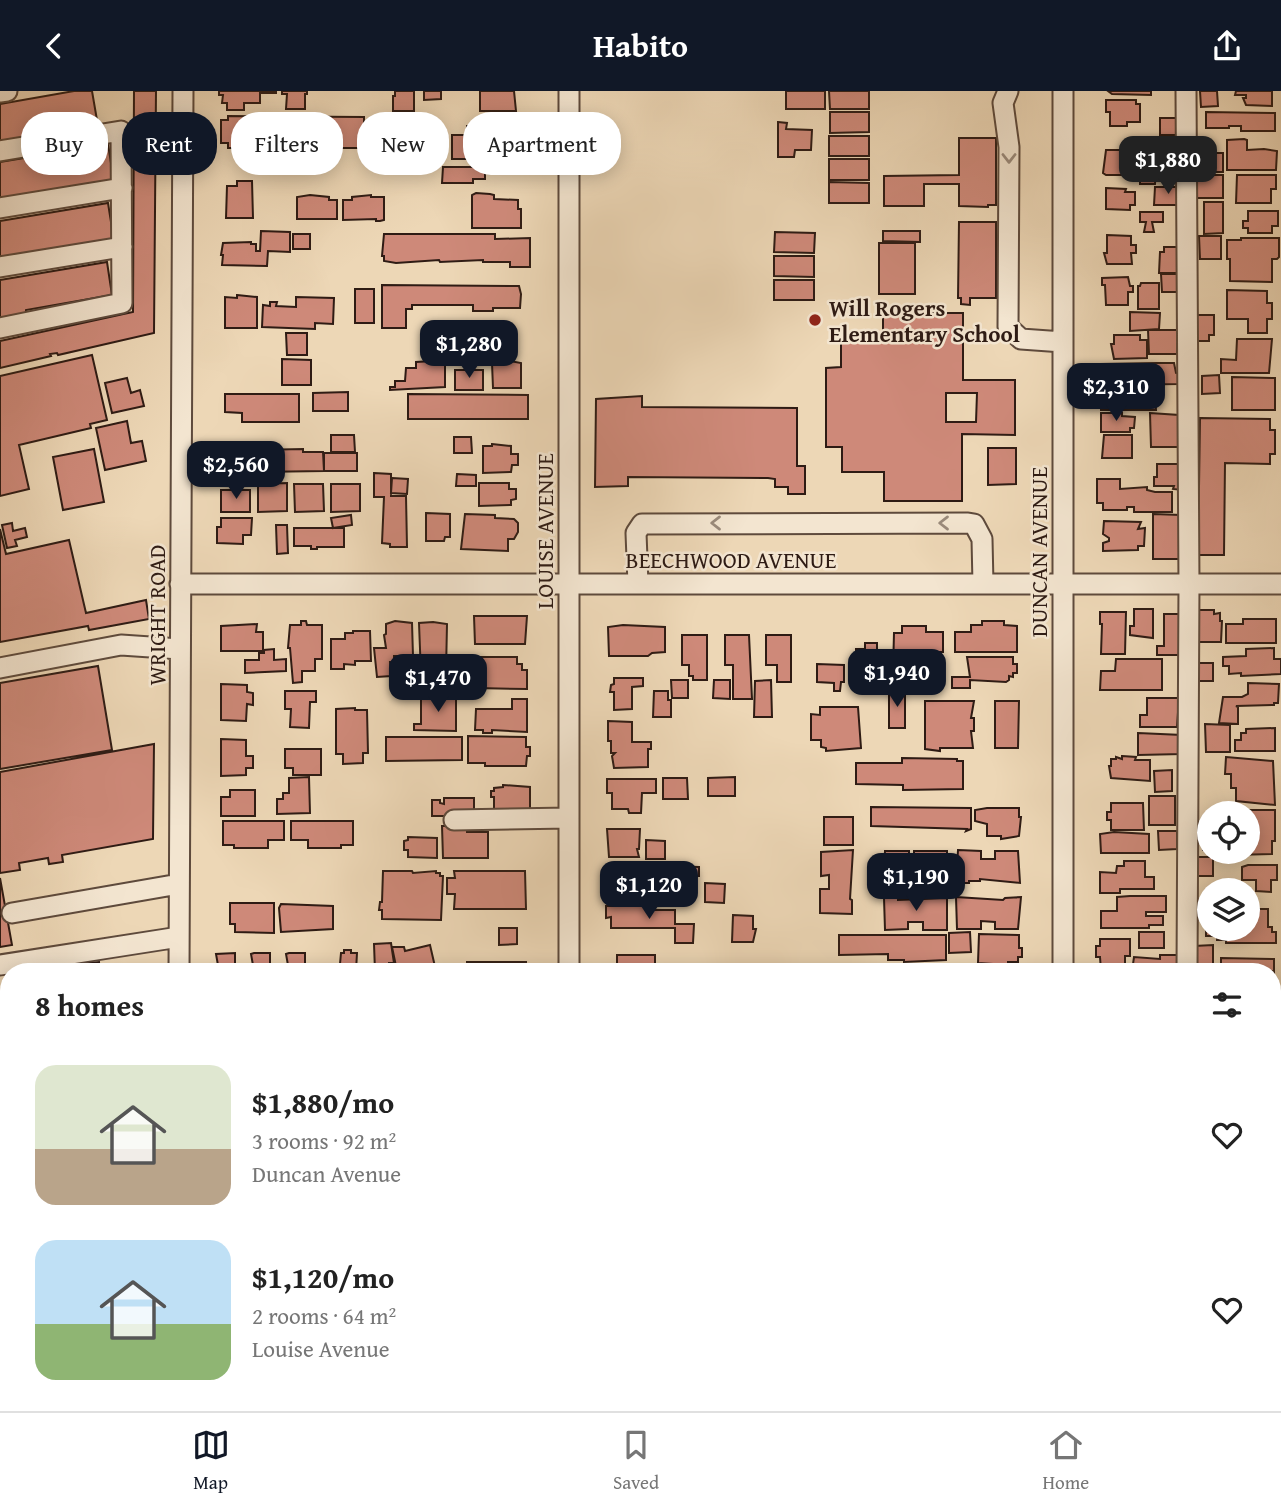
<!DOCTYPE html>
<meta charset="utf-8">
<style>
:root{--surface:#fff;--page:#f6f6f6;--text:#222;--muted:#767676;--line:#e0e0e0;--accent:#111827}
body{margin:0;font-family:"Gentium Book Plus",serif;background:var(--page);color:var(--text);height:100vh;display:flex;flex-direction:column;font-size:26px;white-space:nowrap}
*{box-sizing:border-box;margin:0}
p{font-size:23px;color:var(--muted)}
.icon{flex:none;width:38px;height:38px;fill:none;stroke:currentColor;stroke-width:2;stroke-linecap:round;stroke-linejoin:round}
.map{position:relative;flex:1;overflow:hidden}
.panel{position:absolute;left:0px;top:872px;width:1281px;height:450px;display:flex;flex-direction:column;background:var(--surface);border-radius:28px 28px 0 0;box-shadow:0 4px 18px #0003}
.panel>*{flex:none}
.banner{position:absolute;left:21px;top:21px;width:700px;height:63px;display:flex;gap:14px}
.tools{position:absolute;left:1197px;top:710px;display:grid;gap:14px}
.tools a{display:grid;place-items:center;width:63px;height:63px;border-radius:50%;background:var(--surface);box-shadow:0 4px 18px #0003;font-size:35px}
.price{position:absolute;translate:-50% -60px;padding:0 16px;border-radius:14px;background:var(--accent);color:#fff;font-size:23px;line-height:46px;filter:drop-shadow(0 2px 4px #0008)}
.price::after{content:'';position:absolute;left:50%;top:42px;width:21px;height:16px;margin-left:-10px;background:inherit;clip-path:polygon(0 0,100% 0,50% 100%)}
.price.current{background:#222;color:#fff}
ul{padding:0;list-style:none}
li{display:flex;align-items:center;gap:21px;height:175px;padding:0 35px}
li span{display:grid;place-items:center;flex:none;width:196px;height:140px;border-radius:21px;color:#555}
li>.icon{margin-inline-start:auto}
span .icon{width:84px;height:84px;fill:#fffc;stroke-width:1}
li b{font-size:30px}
h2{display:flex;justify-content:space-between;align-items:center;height:84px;padding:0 35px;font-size:30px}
.tag{padding:0 24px;border-radius:28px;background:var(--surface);box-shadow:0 4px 18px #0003;font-size:24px;line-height:63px}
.tag.current{background:var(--accent);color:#fff}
header{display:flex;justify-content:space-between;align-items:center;height:91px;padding:0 35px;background:var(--accent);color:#fff;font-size:32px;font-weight:800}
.tab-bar{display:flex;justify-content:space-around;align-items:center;height:98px;border-top:2px solid var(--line);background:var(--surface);font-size:19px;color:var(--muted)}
.tab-bar a{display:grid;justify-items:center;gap:4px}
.tab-bar .current{color:var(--accent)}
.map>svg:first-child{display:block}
.building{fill:#ce8979;stroke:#2e1b14;stroke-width:2;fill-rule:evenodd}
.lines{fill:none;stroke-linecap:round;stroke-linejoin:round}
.minor-casing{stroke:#5e4a3c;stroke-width:23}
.highway-casing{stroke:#2e1b14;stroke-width:32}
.minor{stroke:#f3e5d0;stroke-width:19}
.highway{stroke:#edd7b6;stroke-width:28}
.oneway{stroke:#9a8a7b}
.poi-dot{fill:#8f2418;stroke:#f3e5d0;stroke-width:2.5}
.labels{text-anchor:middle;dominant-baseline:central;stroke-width:5;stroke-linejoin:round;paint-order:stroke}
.poi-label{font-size:23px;font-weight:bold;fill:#2e1b14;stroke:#f3e5d0;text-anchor:start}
.street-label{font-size:23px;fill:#2e1b14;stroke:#f3e5d0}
</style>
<header><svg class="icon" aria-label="back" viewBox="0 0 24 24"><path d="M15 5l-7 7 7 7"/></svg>Habito<svg class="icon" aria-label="share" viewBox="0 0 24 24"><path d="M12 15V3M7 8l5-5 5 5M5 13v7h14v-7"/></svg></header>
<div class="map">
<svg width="1281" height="1320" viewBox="0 0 1281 1320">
<rect width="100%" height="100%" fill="#edd7b6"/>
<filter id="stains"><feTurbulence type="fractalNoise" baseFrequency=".00286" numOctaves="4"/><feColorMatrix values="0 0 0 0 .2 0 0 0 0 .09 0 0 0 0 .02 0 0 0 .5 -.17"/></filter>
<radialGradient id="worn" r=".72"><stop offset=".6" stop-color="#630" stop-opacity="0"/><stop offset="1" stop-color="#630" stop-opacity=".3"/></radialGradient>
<path class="building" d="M74,0H92L98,35L0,51V13Z
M134,0H156L154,242L58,264L57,262L50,263L51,265L0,277V250L133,221Z
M219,0H276V2H260V12H244V19H227V12H222L223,4H219Z
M282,0H307V3H305V18H286L287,3H282Z
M395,0H414V20H393V5H395Z
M424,0H441V8L424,9Z
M480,0H514L516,20H480Z
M786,0H825V18H786Z
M829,0H869V18H830Z
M1108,0H1151V4L1112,3Z
M1200,0H1217L1218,15L1201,16Z
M1236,0H1272V15L1246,14L1243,7H1246V4H1235Z
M1106,9H1136V13H1140V31H1127V35H1110V21H1106Z
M830,21H869V41L830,42Z
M1206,21L1275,22V40H1241V35H1229V37H1206Z
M228,25L364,26V57H228V52H221V29H228Z
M1160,27H1177V44H1160Z
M778,31L787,32L786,38L812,39L811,59H795L794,66H778Z
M467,35H502L503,38L515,37L514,48H519V68H452V44H467Z
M829,45H869V65H829Z
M959,47H996V114H988V116L959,115V93H924V115H884V85L959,84Z
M1244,48L1247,49V59L1264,58L1277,60L1276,79H1227V49Z
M108,53L114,91L0,110V71Z
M1157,58L1155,93H1140V80H1131V84H1106L1103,82L1106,59H1128V69H1130V59Z
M1203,62H1223V81H1203Z
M829,68H869V89H829Z
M443,76H485V88H473V92H442Z
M1197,84H1223V107H1197Z
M1237,84H1276V98H1271V112H1236Z
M237,90H252L253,127H226L227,95H237Z
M829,91L869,92V112H829Z
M1155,96H1181V114H1154Z
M1106,97L1126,98L1125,101H1135V114H1130V119L1106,118Z
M476,102L490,103L494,104V108L518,109V118H521V137H472V104Z
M310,104L329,106V109H337V128H297V106Z
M371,104V106H384V129L380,130H376V128L343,129V109H352V106Z
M1204,111H1223V142L1204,143Z
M108,112L114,150L0,169V130Z
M1248,120H1278V135H1272V142H1248V137H1243V130H1248Z
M1140,121H1163V131H1152L1154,141H1144L1146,131H1140Z
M959,131H996V207H970V214L961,213V207H958Z
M261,140L290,141V161L268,160L267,175L222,174L223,164H221L223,152L251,151V153H256V160H260Z
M883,140H920V151L883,150Z
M775,141L815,142L814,162L774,161Z
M293,143H310V158H293Z
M384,143H495V148L530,147V176H510V171H483V169L440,171L439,169L396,172L384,170V165H382Z
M1107,144L1131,145V154H1136V162H1131L1132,173H1107L1104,162H1107Z
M1199,145H1221V168H1200Z
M1241,147H1279V166L1277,168H1272V191L1230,190V168H1227V149H1241Z
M879,152H915V203H879Z
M1164,156H1179L1181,182H1159L1160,161H1164Z
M774,165H814V186L774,185Z
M107,171L112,204L26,219V223L0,227V189Z
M1161,183H1178V201H1162Z
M1128,186L1130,195H1133V201H1128V214H1106L1105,194H1102V187Z
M774,189H814V209H774Z
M1141,192H1159V218H1138V195H1140Z
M382,194L519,195L521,203L520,217H493V220H473V214H412V218H406V237H382Z
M355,198H374V232H355Z
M1227,199L1267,200V212H1272V228H1267V242H1248V228H1227Z
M237,204L257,206V237H225V206L237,207Z
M296,206L334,207L333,233L315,232V238L262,236L263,214L270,215V211H277L276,215L296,216Z
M1130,221L1160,222L1159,238L1130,240Z
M883,222H963V289H1015V344L962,343V410H884V381H842V356H826V277L841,276V251H883ZM946,302H977L976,331H946Z
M1194,224H1214V244H1209V250H1194Z
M1148,239H1177V263H1149Z
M286,242H307V264H287Z
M496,243V262H448V244Z
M1114,244H1140V249H1147V267L1114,268L1111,253H1114Z
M1237,248H1272L1269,282H1221V268L1236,269Z
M92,264L107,329L90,333L91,337L19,354L29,398L0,405V285Z
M282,268L311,269V294H282Z
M433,270L445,271V296L390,299V296H395V290H405L406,277H416V271Z
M510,270L521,272V297H493L492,272Z
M1157,272H1174L1176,282L1181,283V293L1097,294V281H1101V273Z
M455,279H483V299H455Z
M1219,284L1220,302L1202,303V285Z
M1232,286L1275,287V319H1232Z
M127,287L131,302L140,299L144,315L112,322L105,292Z
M1142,297H1155L1156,319H1101V312H1098V304H1101V298Z
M348,301V320H313V302Z
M225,303H299V331H242V322L225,321Z
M408,303L528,304V328H408Z
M642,305V316L797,317V375H805V403H788V396H775V388L768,387L628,386V395L595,396L596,308Z
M1101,322H1122V325L1135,326L1134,337H1130V341H1101Z
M1150,322L1179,324V356H1151Z
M1200,327L1270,328V339H1275V363H1270V373L1225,372L1224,464H1198Z
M127,330L131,352L142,350L146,370L105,379L96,337Z
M331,344H354L355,361H331Z
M1104,344H1132V367H1102Z
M454,346H471L472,362H454Z
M492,353L511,355V363H518V374H512L511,381L483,382V355H492Z
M988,357H1016V393L988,394Z
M94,358L104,411L63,419L53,366Z
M303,358V361H323L324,380L256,381V359Z
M324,362H357V380H324Z
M1157,373H1182V399L1173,398L1174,395H1154V386H1157Z
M374,382L391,383V405H406L407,456H390V453L382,452L384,406H374Z
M457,383L476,384V395H456Z
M392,387L408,388L407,403L391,402Z
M1097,388H1120V398L1147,396V399L1155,401H1172V421H1134V416H1127V419H1103V412H1097Z
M287,392V420L258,421V393Z
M479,392H509V398H516V408L511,409V414L479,415Z
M294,393H323L324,420L295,421Z
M331,393H360V420L331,421Z
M221,399H250V421H221Z
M426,422L450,423V446H445L444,450H426Z
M465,423L495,424V427L514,428L518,432V441L514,448H508V460L461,458Z
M1153,423L1181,424V468H1153Z
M351,424L352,434L333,437L331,427Z
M221,427H252L251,444H243V453L217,452V436H221Z
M1104,430L1141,431L1138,438L1145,437L1144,455H1138V459L1103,460V452L1109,450V447L1103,443Z
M12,432L13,440L25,437L27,446L15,449L17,455L7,457L2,434Z
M276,434H287L288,462L277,463Z
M294,437H344V456H317V458H311V455H294Z
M0,438L6,463L69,449L86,522L146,509L149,528L89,539L88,535L0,551Z
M1134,518H1153V547L1130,544V535H1134Z
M1198,519H1214V523L1220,522V530H1222L1221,551H1199Z
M1100,521H1126L1125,563H1101L1102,533H1100Z
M1164,523H1181V564H1157V555H1164Z
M474,525H527L525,553H475Z
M1243,528H1276V552H1226V533H1243Z
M301,530H306L307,534H322V568H315V580H302V591L293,592L290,557H288L290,534H301Z
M395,530L412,532L413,565H394V571H390L391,585L377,586L374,557H386L384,544L386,543V533Z
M982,530H1004V534L1017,535V561H955V541H971V534H982Z
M433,531L447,533L446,581H431L429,595H416V584H421L419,532Z
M257,533L256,541H263V560H221V535Z
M623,534L665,536V561L652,562L648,565H609L608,536Z
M902,535H926V541H943V561H932L931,597H901V581H893L894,542H902Z
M353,540H370L371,570H355V574L344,573V578H331V548H345V542H353Z
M682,544H707V589H693V585H689V574H682Z
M725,544H749L752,608H733V574H725Z
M766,544H791V591H777V574H766Z
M865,552H877V575H874L872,593H860V589H856V558H865Z
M1274,557V568H1281V583L1241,585V582L1229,583V575H1223V566L1246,565V558Z
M274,558V569L286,568V580L245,582V569H259V562H264V559Z
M476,566H517V573H522V579H527V598L476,597Z
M967,566H1013V573H1017V582H1013V586L1009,585V589L1006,591L970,589V597H952V586H970Z
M1116,568H1162V599H1100L1101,580H1115Z
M1197,572H1213V590H1195Z
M817,573L844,574V591H841L840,600H834V592L817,591Z
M98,575L112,659L0,678V592Z
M441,583H457V601H441Z
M614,587H643V595L632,596V618L614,619V601H610L611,594L614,593Z
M671,589H688V607H672Z
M714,589H730V608L713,607Z
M771,589L772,626H754L755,590Z
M1248,592L1279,593L1278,612H1274V614L1236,615L1238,616V633L1219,632L1223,606H1242L1248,603Z
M221,593L247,594V601L253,602V614L247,613L246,630L221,629Z
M889,598H905V637H889Z
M285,600H316V611H310L309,637L290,636L291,618H285Z
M654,600H668V609H671V626H653Z
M456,605V640L414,639V633H421V606Z
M1147,607H1179L1177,636H1140V624H1147Z
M512,608H527V641L492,639V642H483V639H475L476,618H512Z
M925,610H974L971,627H974V640H971L973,657H940V660L925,658Z
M995,610H1019L1018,657H995Z
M820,616H858L861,657L826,660V657L821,656V649H811V623L820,624Z
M355,617V619H367L368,662H363V672L343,673V663H336V618Z
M608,630L632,631V651H651V658H648V676L614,677L612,665L615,662H611V650H608Z
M1205,633L1230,634V661H1206Z
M1275,637V660H1235V649H1241V642H1246V638Z
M1138,642L1182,644V663L1138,664Z
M468,645L526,646V656H530V665H527L526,675H485V672H468Z
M386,646H462V669L386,670Z
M221,648L246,649V665H253V677H246V684L221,685Z
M154,653L153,748L62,764L63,771L49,773L48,767L19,772L20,779L0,782V681Z
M285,658H321V684H293V677H285Z
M1122,665L1136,666L1135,669H1150V690L1111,687L1109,675H1111V668H1116V666L1122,668Z
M1226,666L1273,670L1275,714L1236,710V697H1231V683H1225Z
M902,667L957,668V670H963V698L903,699V694L856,693V672H902Z
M1172,679V700L1155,701L1154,680Z
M309,686L310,722L277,723V708H283V702H289V687Z
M735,686V705H708V687Z
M663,687H687L688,708H663Z
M607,688H656V702H642L641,722H629L628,718H612V702H607Z
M503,694L530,696V718H494V706H491V700H494V697L503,696Z
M230,699H255V725H221V706H230Z
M1149,705H1175V734H1149Z
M444,707H474V725H432V709H440V712L444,713Z
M1111,712H1143L1144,739H1111V729H1107V721H1111Z
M871,716L971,717V738L966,740L967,738L871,735Z
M987,717H1019V726H1021L1019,745L1001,748V745H987V733L975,730V719Z
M1245,719H1275V750H1272V763L1234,764V761H1248V723H1245Z
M824,726H853V754H824Z
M223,730H284V749H268V757H234V754H223Z
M291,730H353V754H341V757H308V749H291Z
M442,735H467V741H488V767H443Z
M607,738H640L639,758H637L639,766H609Z
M1158,740H1177V758L1159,759Z
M1202,740H1209V759H1203Z
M1114,741L1149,743V762H1101L1100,743Z
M408,746L437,747V767L408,766V759H404V750L408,749Z
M646,749L665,750V768H646Z
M853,759L850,808L852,809V823L820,822V798H829V784L821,785V761Z
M958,759L981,760V768H995V760H1018L1020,792L980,788V790H969V792H956Z
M885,760H909V763H914V760H947V792L907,788L899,790V792H883Z
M1195,766H1213V785H1194Z
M1124,770H1145V786H1154V798H1120V802H1100V781L1116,782L1117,775H1124Z
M1248,774H1277V789H1271V801L1256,800V789H1242V776Z
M659,775L699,776V785H694L693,789H683V798H675V800L659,798Z
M383,780H412L413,782L436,780V782H440V785H443L441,829L382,828V819H379L380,811H382Z
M454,780H525L526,818H454L455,803H447V787H455Z
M0,787L12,854L0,856Z
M705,792L725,793L724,812L705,811Z
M1130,805H1166V821H1146V825H1163V834H1149V837H1101V820H1117V806Z
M898,806V809L947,807V839H923V831H908V838L885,839L884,807Z
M956,806L1003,809L1005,807L1021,806L1018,838H995V831L981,830V838H957Z
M230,812H274V842L235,841V833H230Z
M281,813L333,815V838L281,841L279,817Z
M606,815H652V819H675V833H694L693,852H675V837H611V826L606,827Z
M1249,818H1268V836H1272V841H1276V852H1226V849H1217V845H1206V837L1248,838Z
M733,824L753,825V838H756L753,851H732Z
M499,837H517V853L499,854Z
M970,841L971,861L949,862V842Z
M1139,841H1164V857H1139Z
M979,843L1019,844V857H1022V866H1018V871H1008V874L978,872Z
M839,844H946V869L904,871V869H888V863L839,864Z
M1100,848H1130V865H1125V880H1101L1100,866H1096V855H1100Z
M391,852L394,872H389V880H375L374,853Z
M430,854L436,880H397L392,856H404L405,860Z
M1213,854V877H1207V880H1195L1194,855Z
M344,859H351V862H357L356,880H325V873H340L341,862H344Z
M235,862V873H251V880H219L216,863Z
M254,862H270V873H286V880H254L251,863Z
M289,862H305V873H321V880H289L286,863Z
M617,864H655V879H662V875H678V880H617Z
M1160,864H1177V880H1132L1134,866L1160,868Z
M1221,867L1274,868V891L1272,880H1216L1221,872Z
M99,871L100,880H71L70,874Z
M467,871H526V880H467Z
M9,952V1036L0,1037V953Z
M124,1312H151L140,1320H129Z
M151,1312H224L229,1320H146L145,1317Z
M415,1312H458V1320H415Z
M487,1312H527V1319L487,1320Z
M669,1312H690V1320H669Z
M762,1312H782V1320H746V1317L762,1318Z
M833,1312H865V1320H833Z
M962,1312H1021V1320H976V1317L962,1316Z
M1106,1312H1129V1320H1106Z
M1219,1312H1271L1276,1314V1320H1229V1317H1219Z
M871,1316H907V1320H871Z"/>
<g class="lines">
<g class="minor-casing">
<path id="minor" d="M1008,0L1003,12L1009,56L1008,236L1021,248L1063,251
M1186,0L1189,493L1187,880
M0,1L7,0
M0,60L121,40L122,212L0,237
M0,117L122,97
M0,176L122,156
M180,493H1281
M638,493L636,442L642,433L968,432L974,433L982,448L983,493
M0,577L121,554L180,558
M454,729L569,727
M12,822L179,793
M0,874L179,846
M179,880L183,0
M569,880V0
M1063,880V0
M8,943H9
M1272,1189H1281
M304,1312L309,1320
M1062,1312V1320
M1186,1312V1320
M569,1320V1312
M917,1320V1312"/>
</g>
<g class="highway-casing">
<path id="highway" d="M0,1213L9,1228
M56,1312L61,1320"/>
</g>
<use href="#minor" class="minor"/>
<use href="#highway" class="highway"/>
</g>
<defs><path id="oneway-chevron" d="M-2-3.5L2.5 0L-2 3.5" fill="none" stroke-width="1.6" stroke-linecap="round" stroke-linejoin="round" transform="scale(1.75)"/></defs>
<g class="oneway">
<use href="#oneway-chevron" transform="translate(1009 67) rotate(90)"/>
<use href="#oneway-chevron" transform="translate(716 432) rotate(180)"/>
<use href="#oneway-chevron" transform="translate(944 432) rotate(180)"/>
</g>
<circle class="poi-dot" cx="815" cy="229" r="7"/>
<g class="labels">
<g class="poi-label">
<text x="829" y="216">Will Rogers<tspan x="829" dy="26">Elementary School</tspan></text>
</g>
<g class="street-label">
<text transform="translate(544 440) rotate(-90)">LOUISE AVENUE</text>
<text transform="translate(1038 461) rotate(-90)">DUNCAN AVENUE</text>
<text x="731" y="468">BEECHWOOD AVENUE</text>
<text transform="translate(156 524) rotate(-90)">WRIGHT ROAD</text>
</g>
</g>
<rect width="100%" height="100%" filter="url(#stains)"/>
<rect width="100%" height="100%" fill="url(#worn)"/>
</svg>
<div class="tools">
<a><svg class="icon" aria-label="locate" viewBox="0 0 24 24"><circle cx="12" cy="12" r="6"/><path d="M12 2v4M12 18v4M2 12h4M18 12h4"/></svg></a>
<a><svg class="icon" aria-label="layers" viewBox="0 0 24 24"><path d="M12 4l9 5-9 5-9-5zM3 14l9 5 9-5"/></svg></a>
</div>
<b class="price current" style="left:1168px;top:105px">$1,880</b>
<b class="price" style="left:469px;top:289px">$1,280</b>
<b class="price" style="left:1116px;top:332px">$2,310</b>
<b class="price" style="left:236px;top:410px">$2,560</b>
<b class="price" style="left:897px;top:618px">$1,940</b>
<b class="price" style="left:438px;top:623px">$1,470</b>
<b class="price" style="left:916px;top:822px">$1,190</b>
<b class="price" style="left:649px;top:830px">$1,120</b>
<div class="banner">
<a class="tag">Buy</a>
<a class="tag current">Rent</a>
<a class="tag">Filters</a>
<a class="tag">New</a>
<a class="tag">Apartment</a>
</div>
<section class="panel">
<h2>8 homes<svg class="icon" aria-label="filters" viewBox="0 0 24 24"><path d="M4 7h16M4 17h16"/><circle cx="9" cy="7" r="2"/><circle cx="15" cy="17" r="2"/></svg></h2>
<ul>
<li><span style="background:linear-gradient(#dfe7d0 60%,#b9a48a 0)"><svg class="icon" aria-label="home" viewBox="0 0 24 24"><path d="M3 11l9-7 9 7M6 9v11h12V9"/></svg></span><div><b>$1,880/mo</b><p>3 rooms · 92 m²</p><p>Duncan Avenue</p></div><svg class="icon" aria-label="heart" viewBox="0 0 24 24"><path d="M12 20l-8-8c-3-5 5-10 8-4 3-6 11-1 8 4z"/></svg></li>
<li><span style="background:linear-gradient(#bfe0f5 60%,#8fb573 0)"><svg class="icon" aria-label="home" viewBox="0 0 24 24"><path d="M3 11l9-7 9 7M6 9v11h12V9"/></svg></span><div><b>$1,120/mo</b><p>2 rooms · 64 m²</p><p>Louise Avenue</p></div><svg class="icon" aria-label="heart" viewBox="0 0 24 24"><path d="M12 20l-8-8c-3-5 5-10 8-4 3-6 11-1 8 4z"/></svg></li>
</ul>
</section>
</div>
<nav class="tab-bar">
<a class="current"><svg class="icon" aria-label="map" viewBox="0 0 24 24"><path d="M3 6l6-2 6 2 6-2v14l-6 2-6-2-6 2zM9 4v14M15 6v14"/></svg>Map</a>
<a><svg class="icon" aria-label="saved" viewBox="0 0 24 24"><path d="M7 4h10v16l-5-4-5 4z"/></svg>Saved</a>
<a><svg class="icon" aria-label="home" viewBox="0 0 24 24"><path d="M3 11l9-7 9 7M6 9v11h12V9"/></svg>Home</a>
</nav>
